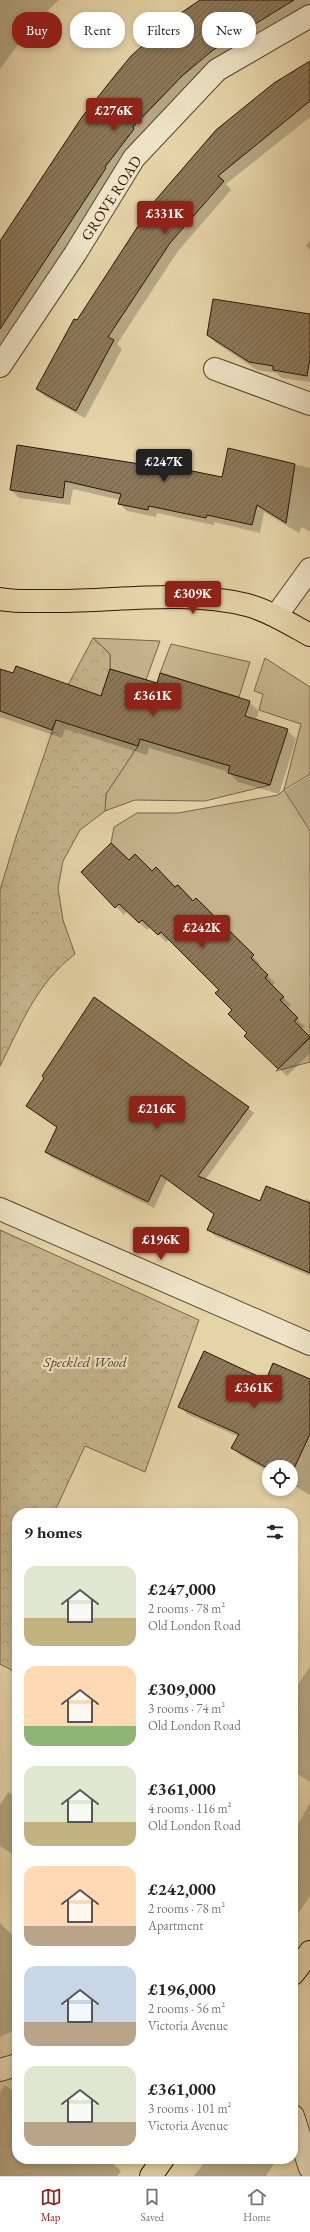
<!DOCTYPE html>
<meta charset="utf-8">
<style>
:root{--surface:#fff;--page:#f2f2f2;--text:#222;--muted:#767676;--line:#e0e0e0;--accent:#8f2418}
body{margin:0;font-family:"EB Garamond",serif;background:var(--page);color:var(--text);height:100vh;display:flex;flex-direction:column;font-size:15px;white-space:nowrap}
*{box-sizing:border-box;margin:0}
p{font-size:13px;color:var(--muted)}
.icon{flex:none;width:22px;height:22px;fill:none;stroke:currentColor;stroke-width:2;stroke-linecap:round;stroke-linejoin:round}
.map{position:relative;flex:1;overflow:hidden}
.details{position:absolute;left:12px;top:1508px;width:286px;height:656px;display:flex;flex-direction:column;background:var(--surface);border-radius:16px;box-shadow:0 2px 6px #0003}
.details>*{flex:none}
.top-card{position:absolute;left:12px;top:12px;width:286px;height:36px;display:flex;gap:8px}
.fabs{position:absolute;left:262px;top:1460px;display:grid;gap:8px}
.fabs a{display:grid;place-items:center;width:36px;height:36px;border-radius:50%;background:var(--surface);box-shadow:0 2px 6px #0003;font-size:20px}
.price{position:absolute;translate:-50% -34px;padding:0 9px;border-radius:4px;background:var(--accent);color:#fff;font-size:13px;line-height:26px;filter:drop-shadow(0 1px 2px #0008)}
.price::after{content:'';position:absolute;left:50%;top:24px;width:12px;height:9px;margin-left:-6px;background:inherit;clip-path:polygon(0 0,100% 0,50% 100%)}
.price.selected{background:#222;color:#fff}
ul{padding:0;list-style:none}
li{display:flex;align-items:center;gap:12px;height:100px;padding:0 12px}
li span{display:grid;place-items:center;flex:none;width:112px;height:80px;border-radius:12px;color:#555}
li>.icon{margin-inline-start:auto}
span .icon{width:48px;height:48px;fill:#fffc;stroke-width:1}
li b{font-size:17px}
h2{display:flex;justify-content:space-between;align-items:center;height:48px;padding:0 12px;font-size:17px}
.tag{padding:0 14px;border-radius:16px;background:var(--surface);box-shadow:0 2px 6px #0003;font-size:14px;line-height:36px}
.tag.selected{background:var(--accent);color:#fff}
.menu{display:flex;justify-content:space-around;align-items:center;height:56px;border-top:1px solid var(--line);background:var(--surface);font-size:11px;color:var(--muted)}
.menu a{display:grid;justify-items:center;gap:2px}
.menu .selected{color:var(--accent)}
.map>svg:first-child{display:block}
.green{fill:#c5b48c;stroke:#786448}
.forest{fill:url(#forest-crowns);stroke:#786448}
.shadow{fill:#0003}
.building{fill:url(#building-hatch);stroke:#2b1505}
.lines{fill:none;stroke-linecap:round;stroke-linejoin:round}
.minor-casing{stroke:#5a452e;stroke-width:24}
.major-casing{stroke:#2b1505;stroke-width:24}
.highway-casing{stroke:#2b1505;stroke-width:24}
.minor{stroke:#eee3c6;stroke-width:22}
.major{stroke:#e5d4a8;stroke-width:22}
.highway{stroke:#e5d4a8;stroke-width:22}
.labels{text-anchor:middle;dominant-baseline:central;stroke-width:4;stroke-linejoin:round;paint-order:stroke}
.street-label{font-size:15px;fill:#2b1505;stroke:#eee3c6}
.park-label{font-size:15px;font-style:italic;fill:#59452e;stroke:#eee3c6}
</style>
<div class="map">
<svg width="310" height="2176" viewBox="0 0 310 2176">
<defs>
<pattern id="forest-crowns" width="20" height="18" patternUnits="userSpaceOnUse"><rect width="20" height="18" fill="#c5b48c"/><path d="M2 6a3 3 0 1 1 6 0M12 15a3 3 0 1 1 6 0" fill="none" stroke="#a99a77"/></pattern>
<pattern id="building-hatch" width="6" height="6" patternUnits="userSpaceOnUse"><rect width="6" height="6" fill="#8c785a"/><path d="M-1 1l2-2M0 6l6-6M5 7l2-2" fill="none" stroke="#736148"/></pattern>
</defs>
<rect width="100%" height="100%" fill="#e5d4a8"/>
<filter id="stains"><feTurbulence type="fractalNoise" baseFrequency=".005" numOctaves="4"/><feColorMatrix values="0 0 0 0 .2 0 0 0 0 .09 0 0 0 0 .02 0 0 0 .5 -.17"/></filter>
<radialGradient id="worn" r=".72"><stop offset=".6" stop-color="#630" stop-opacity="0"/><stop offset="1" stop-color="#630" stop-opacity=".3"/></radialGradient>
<path class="green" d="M93,638L160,641L146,680L110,669V654Z
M171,644L250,662L239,697L160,673Z
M265,658L310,687V774L284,790L310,831V1037L294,1021L297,1018L280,1000L283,996L265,978L251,958L253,955L196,898L193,901L178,885L175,887L156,868L152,871L135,854L129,860L111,843L114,827L137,813H178L278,795L284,790L301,724L259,710L263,694L254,691Z
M140,739L230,766L228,773L270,785L205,801L135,800L105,811L106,794L138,746Z
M310,1037V1062L276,1071L310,1038Z"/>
<path class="forest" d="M93,638L110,654V669L91,731L138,746L106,794L105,811L80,830L63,861L58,888L63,920L75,954C36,984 22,1023 0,1066V890L16,837L68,685Z
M0,1230L199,1320L145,1472L85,1446L54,1513H17V1673L0,1664Z"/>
<path class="shadow" d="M0,0H59L32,26L0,69Z
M204,0H310V4L221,58L113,177L0,349V242Z
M310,62V117L226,184L231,190L178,251L117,344L122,349L85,418L46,397L37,389L78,322Z
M310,240V250L306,246Z
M310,315V382L282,378L276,373L257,370L216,343L208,335Z
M17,446L222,478L229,449L310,468V532L302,527L299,533L264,512L260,533L214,522V525L157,513L156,517L127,511L119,503L120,500L73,489L70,505L19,498L11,490Z
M0,670L102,698L158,685L249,702L259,711L256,720L287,730L296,739L279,794L238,782L229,772L149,748L147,755L65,729L62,738L0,717Z
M310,775V830L285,791Z
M129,862L152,872L193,902L196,899L260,964L258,966L275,983L272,986L291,1005L287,1009L305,1027L301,1029L310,1038V1053L287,1076L246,1035L248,1033L220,990L170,939L166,942L151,927L147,930L127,911L124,915L83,872Z
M27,1106L248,1108L254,1113L205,1180L260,1203L304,1202L306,1199L310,1201V1276L215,1236L209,1230L215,1215L167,1180L154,1208L52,1158L46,1152L58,1129Z
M310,1380V1495L291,1484V1467H269V1472L240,1455L233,1448L239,1437L187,1414L180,1406L267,1381Z
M310,1666V1782L293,1771V1693Z
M8,1792L17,1798V1857L0,1846V1805Z
M310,1803V1896L293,1921V1833Z
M0,1923L17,1940V2029L0,2037Z
M5,2085L17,2094V2159H108L121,2171L117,2176H0V2092Z
M207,2159H277L266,2176H194Z"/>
<path class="building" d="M200,0H294L213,50L182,76L133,127L134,129L105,167L106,168L0,329V241L82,117L117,73L131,56L172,19Z
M310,61V101L218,176L224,181L170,243L108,337L114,340L76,411L36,389L74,319L77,320L153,203L216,130L274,83Z
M213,299L310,314V358L307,376L273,370V366L249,362L207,335Z
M17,445L166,468V466L182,469L222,477L228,448L295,464L286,523L257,505L252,525L207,515L206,518L149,506L148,510L118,504L121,494L65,481L63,498L10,490Z
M16,666L101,696L110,669L157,683L160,673L250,701L245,716L288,729L270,785L228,773L230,766L140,739L138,746L56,720L52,730L0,711V669L13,673Z
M111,843L129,860L135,854L152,871L156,867L175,887L178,885L193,901L196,898L254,955L251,958L268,975L265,978L284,997L280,1000L298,1018L294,1021L310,1037L278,1069L244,1036L247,1033L228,1014L232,1010L215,993L219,990L161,932L158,935L142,920L139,923L119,904L115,908L81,872Z
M94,997L249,1107L198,1176L260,1201L266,1186L310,1203V1273L207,1230L214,1214L161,1175L148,1202L45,1152L57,1127L26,1106L44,1078L42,1076Z
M204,1351L266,1380L273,1363L310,1379V1434L291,1475V1467H269V1469L231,1448L239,1434L178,1407Z"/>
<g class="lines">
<g class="minor-casing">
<path id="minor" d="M0,366L75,254L134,158L217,70L310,16
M215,369L310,404
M276,616L310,569
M0,1209L310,1344
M0,2070L17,2065
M293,2116L310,2168"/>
</g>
<g class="major-casing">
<path id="major" d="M0,599C16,602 33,601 49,601C114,602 182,589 247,605C269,611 290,624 310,635"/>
</g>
<g class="highway-casing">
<path id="highway" d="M293,1974L310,1952
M151,2176L163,2159"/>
</g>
<use href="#minor" class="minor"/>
<use href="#major" class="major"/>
<use href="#highway" class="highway"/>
</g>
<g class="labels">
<g class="street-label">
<text transform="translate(111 198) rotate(-57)">GROVE ROAD</text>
</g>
<g class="park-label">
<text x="85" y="1361">Speckled Wood</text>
</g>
</g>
<rect width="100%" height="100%" filter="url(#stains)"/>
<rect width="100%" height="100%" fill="url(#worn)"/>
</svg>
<div class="fabs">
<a><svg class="icon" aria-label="locate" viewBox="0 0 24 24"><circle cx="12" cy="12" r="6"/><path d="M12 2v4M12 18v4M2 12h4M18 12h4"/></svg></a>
</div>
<b class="price" style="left:114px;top:132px">£276K</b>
<b class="price" style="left:165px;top:235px">£331K</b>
<b class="price selected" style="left:164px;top:483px">£247K</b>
<b class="price" style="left:193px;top:615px">£309K</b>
<b class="price" style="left:153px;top:717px">£361K</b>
<b class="price" style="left:202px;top:949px">£242K</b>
<b class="price" style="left:157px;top:1130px">£216K</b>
<b class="price" style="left:161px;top:1261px">£196K</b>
<b class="price" style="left:254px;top:1409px">£361K</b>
<div class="top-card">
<a class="tag selected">Buy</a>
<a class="tag">Rent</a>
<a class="tag">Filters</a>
<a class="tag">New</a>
</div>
<section class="details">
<h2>9 homes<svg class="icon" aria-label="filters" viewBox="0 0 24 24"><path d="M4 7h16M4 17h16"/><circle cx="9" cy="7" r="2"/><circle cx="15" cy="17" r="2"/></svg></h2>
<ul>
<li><span style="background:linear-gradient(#dfe7d0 65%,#c2b280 0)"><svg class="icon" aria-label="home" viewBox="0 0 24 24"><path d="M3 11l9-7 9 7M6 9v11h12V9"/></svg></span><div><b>£247,000</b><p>2 rooms · 78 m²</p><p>Old London Road</p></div></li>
<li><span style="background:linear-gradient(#ffd9b3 75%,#8fb573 0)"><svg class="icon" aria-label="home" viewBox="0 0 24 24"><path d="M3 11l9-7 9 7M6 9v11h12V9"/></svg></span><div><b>£309,000</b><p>3 rooms · 74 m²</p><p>Old London Road</p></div></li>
<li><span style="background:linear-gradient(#dfe7d0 70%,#c2b280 0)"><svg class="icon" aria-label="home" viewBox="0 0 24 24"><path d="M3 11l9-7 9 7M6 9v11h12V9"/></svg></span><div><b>£361,000</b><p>4 rooms · 116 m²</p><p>Old London Road</p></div></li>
<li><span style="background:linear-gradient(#ffd9b3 75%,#b9a48a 0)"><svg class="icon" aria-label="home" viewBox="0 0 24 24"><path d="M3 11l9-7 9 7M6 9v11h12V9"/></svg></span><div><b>£242,000</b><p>2 rooms · 78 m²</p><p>Apartment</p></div></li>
<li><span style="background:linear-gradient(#c9d6e8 70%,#b9a48a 0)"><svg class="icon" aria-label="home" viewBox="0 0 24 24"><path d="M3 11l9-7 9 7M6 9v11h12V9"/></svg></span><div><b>£196,000</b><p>2 rooms · 56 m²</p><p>Victoria Avenue</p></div></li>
<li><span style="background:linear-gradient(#dfe7d0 70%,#b9a48a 0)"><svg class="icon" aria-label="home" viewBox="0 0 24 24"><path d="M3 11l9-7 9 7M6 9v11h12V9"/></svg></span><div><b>£361,000</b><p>3 rooms · 101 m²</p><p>Victoria Avenue</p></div></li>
</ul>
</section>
</div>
<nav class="menu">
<a class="selected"><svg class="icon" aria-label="map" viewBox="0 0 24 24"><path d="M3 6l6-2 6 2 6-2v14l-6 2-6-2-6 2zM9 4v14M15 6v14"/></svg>Map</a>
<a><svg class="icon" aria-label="saved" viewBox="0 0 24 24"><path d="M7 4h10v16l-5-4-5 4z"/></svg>Saved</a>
<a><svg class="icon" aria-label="home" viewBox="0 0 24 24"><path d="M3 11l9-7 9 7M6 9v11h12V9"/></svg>Home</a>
</nav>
